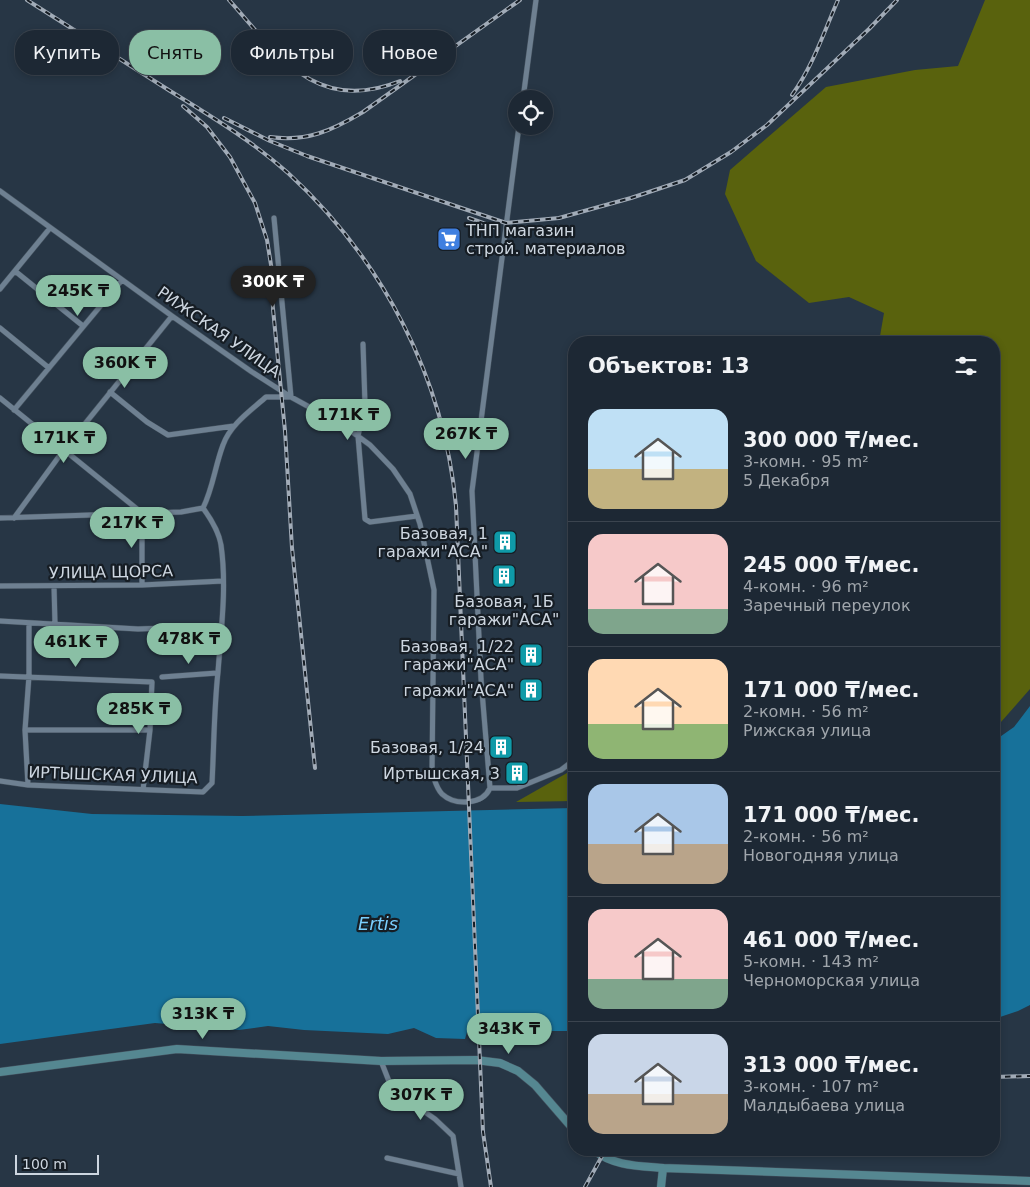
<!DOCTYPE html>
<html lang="ru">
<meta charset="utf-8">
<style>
:root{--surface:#1d2834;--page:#2a3440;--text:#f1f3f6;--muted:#a0a6ac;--line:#3b444f;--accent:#8abfa5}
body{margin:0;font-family:"DejaVu Sans",sans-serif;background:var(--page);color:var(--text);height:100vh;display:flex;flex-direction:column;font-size:19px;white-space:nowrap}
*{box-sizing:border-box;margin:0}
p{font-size:16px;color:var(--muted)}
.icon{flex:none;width:28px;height:28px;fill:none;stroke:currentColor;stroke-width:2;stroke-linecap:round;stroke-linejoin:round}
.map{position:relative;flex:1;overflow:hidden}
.sheet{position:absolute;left:568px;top:336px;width:432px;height:820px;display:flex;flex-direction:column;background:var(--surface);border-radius:20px;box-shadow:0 2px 8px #0003,0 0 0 1px var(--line)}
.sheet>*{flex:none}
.top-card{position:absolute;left:15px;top:30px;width:475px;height:45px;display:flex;gap:10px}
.controls{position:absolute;left:508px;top:90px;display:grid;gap:10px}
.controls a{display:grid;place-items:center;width:45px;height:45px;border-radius:50%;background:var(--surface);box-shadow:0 2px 8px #0003,0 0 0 1px var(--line);font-size:25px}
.scale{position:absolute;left:15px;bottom:12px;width:84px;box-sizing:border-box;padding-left:5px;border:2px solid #cdd6e0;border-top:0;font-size:14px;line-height:18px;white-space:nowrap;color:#cdd6e0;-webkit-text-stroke:4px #161d24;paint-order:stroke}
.price{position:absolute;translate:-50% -42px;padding:0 11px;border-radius:18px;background:var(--accent);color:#111;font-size:16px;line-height:32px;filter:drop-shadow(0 1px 2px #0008)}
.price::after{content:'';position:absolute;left:50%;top:30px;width:15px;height:11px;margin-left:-8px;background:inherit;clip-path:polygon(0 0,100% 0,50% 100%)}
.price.selected{background:#222;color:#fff}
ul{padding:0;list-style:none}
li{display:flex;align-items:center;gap:15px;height:125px;padding:0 20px}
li+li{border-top:1px solid var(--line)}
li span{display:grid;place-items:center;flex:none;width:140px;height:100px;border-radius:15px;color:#555}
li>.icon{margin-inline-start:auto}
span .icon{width:60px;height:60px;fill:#fffc;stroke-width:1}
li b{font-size:21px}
h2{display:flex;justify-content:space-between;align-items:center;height:60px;padding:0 20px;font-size:21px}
.tag{padding:0 18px;border-radius:20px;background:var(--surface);box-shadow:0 2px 8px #0003,0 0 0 1px var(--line);font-size:18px;line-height:45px}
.tag.selected{background:var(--accent);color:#111}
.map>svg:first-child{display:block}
.forest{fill:#59620d}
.water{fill:#17719a}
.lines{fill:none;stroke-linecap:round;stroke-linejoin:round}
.street-casing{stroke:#44515e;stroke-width:6}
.secondary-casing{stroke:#44515e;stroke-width:9}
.street{stroke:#6e8091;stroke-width:5}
.secondary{stroke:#558791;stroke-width:8}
.rail-casing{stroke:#a1abb7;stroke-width:4}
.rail{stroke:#161d24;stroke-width:2;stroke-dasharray:5.5;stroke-linecap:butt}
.labels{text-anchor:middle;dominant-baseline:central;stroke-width:4.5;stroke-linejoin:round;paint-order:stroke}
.poi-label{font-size:16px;fill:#cdd6e0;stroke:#161d24;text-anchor:end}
.street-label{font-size:16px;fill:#cdd6e0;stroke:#161d24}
.water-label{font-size:18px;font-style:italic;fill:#7acffe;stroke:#161d24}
</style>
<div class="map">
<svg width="1030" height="1187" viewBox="0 0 1030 1187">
<rect width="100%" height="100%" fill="#273645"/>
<path class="forest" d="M985,0H1030V689L1001,722L994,728V342H879L884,313L849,297L809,303L756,261L725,194L730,170L826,87L915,70L958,66Z
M574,769V801L516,802Z"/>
<path class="water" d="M1030,706V1005L1018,1011L994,1019V741L1014,727Z
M0,804L92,814L242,816L574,808V1031H532L502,1042L494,1035L489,1023L469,1025L465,1039L436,1038L414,1028L388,1034L304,1030L268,1026L239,1030L155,1023L0,1044Z"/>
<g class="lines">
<g class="street-casing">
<path id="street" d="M523,99L536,0
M0,191L172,316L252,372L291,397L344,426L370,445L393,469L410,494L420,524L434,590L432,773C435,780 436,788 442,794C455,806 483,805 490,788L481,679L472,491L519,126
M15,271L83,326
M0,289L50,228
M0,328L49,368
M363,344L365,404L358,436L365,519L370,522L417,516
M110,392L147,422L168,435L234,426
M0,398L142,513V585
M14,410L122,280
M0,518L181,512L203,508C213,488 215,466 223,445C230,425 250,411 266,397H291L274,218
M14,518L63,451L172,316
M0,586L142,585L223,581
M54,586L55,624
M0,621L138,629L222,626
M0,676L152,682L150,730L143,790
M162,677L217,673
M25,730H150
M0,781L28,785L203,792L212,783C214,746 214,708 218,672C221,630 227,587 221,545C219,532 211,519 203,508
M28,785L25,730L29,676V623
M490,788H517L561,770L574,760
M381,1061L392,1089L435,1119L453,1136L461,1187
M387,1158L459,1174"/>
</g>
<g class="secondary-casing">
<path id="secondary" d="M0,1072L177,1049L381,1061L476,1060L500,1063L518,1071L535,1085L574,1130
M594,1150C612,1166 640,1166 663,1168L1030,1181
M661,1187L663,1168"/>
</g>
<use href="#street" class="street"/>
<use href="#secondary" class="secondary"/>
<g class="rail-casing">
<path id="rail" d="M27,0C73,29 120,59 167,89C209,115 251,140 288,173C383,260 444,378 456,506L483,1132L491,1187
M229,0C278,55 316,115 400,81
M792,95C813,66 824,32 838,0
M183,106L207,127L230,157L255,203L267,240L272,271L273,309L285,431L292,548L315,768
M224,118L270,141L307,156L506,223L559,218L631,198L685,180L731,152L767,125L869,29L897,0
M270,137C307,142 331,131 363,112L520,0
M469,218L497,228
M994,1077L1030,1076
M585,1187L602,1156L608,1150"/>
</g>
<use href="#rail" class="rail"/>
</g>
<defs>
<g id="supermarket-square" transform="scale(1.25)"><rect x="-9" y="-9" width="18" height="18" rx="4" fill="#3f7fe0" stroke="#161d24"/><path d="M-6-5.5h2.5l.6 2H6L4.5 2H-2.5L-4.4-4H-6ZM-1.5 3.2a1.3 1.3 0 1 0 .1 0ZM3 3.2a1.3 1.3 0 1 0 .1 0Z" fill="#fff"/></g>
<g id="building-square" transform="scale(1.25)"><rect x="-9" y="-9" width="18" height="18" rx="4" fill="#0f9aa8" stroke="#161d24"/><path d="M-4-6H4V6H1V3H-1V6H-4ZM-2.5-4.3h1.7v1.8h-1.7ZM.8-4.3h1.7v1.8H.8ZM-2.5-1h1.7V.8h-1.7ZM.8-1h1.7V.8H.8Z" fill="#fff"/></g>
</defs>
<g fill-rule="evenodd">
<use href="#supermarket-square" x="449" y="239"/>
<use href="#building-square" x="505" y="542"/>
<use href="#building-square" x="504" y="576"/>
<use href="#building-square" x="531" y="655"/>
<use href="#building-square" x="531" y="690"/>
<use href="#building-square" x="501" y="747"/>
<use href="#building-square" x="517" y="773"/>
</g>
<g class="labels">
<g class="poi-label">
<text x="466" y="230" text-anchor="start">ТНП магазин<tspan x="466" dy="18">строй. материалов</tspan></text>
<text x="488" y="533">Базовая, 1<tspan x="488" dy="18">гаражи"ACА"</tspan></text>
<text x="504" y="601" text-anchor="middle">Базовая, 1Б<tspan x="504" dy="18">гаражи"ACА"</tspan></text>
<text x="514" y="646">Базовая, 1/22<tspan x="514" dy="18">гаражи"ACА"</tspan></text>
<text x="514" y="690">гаражи"ACА"</text>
<text x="484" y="747">Базовая, 1/24</text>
<text x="500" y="773">Иртышская, 3</text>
</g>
<g class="street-label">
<text transform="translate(219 332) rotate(35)">РИЖСКАЯ УЛИЦА</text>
<text transform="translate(111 572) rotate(-1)">УЛИЦА ЩОРСА</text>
<text transform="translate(113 775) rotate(2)">ИРТЫШСКАЯ УЛИЦА</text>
</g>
<g class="water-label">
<text x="378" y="923">Ertis</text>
</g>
</g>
</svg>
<div class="controls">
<a><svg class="icon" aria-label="locate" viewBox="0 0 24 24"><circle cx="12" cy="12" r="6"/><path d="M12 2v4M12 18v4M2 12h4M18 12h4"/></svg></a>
</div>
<div class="scale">100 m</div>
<b class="price selected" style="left:273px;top:308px">300K ₸</b>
<b class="price" style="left:78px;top:317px">245K ₸</b>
<b class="price" style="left:125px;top:389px">360K ₸</b>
<b class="price" style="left:348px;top:441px">171K ₸</b>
<b class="price" style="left:466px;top:460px">267K ₸</b>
<b class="price" style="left:64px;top:464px">171K ₸</b>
<b class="price" style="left:132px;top:549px">217K ₸</b>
<b class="price" style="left:189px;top:665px">478K ₸</b>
<b class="price" style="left:76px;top:668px">461K ₸</b>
<b class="price" style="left:139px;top:735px">285K ₸</b>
<b class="price" style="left:203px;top:1040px">313K ₸</b>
<b class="price" style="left:509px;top:1055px">343K ₸</b>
<b class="price" style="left:421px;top:1121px">307K ₸</b>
<div class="top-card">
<a class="tag">Купить</a>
<a class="tag selected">Снять</a>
<a class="tag">Фильтры</a>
<a class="tag">Новое</a>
</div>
<section class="sheet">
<h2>Объектов: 13<svg class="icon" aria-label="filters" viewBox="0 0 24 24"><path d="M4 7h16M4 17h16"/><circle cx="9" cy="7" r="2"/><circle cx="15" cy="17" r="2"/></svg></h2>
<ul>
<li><span style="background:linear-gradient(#bfe0f5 60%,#c2b280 0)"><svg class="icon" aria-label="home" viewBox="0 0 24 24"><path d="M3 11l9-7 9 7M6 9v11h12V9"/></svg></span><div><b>300 000 ₸/мес.</b><p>3-комн. · 95 m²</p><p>5 Декабря</p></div></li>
<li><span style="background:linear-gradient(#f6c9c9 75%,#7fa58c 0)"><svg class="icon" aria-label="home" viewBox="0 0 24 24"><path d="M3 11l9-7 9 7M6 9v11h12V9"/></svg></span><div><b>245 000 ₸/мес.</b><p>4-комн. · 96 m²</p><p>Заречный переулок</p></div></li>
<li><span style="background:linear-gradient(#ffd9b3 65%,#8fb573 0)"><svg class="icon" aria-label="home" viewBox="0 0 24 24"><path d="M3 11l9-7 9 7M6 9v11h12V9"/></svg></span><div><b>171 000 ₸/мес.</b><p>2-комн. · 56 m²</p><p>Рижская улица</p></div></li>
<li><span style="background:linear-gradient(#a9c7e8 60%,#b9a48a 0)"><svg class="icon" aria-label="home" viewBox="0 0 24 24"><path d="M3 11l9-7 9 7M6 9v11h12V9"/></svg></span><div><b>171 000 ₸/мес.</b><p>2-комн. · 56 m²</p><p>Новогодняя улица</p></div></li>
<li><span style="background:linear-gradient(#f6c9c9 70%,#7fa58c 0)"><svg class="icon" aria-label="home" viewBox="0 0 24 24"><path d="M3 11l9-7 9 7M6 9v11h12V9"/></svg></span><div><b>461 000 ₸/мес.</b><p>5-комн. · 143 m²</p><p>Черноморская улица</p></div></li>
<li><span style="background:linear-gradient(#c9d6e8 60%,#b9a48a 0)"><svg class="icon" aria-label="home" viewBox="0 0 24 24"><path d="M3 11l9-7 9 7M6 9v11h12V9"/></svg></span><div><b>313 000 ₸/мес.</b><p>3-комн. · 107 m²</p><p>Малдыбаева улица</p></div></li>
</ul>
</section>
</div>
